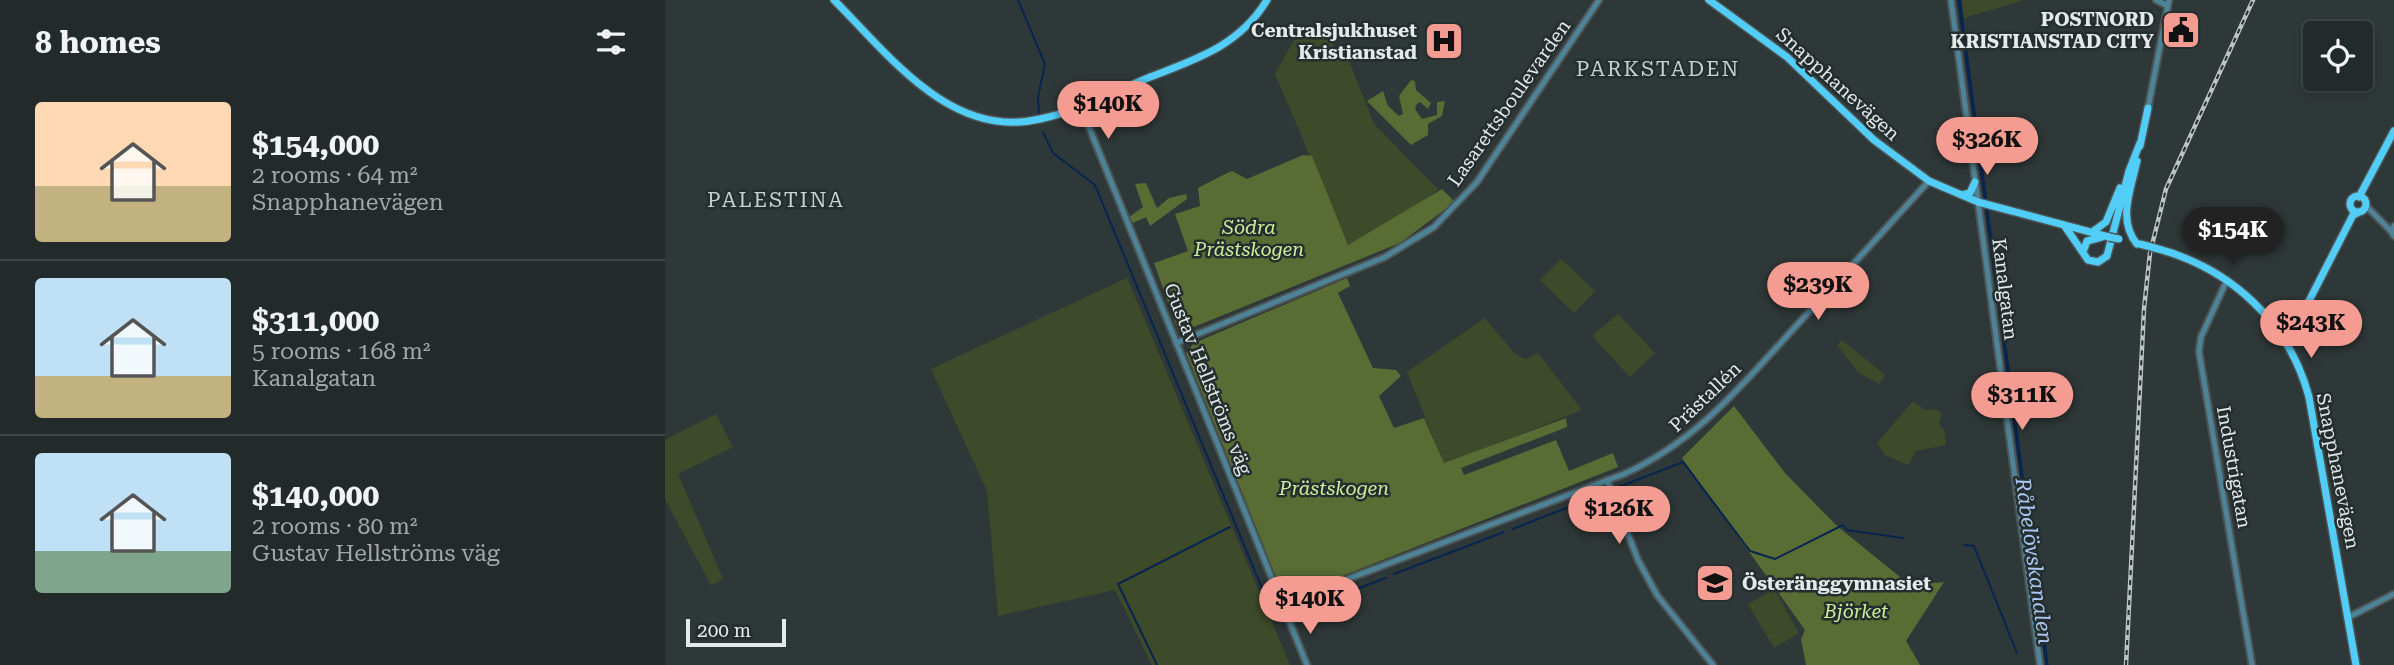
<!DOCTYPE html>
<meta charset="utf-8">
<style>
:root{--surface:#232a2a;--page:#2b3232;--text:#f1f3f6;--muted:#a3a7a8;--line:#404647;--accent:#f59c92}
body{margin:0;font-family:"Roboto Serif",serif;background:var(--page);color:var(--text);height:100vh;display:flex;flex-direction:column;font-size:26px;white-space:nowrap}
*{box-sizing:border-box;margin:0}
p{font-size:23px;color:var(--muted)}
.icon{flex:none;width:38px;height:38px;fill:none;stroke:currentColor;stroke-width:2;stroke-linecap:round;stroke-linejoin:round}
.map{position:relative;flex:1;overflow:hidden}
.drawer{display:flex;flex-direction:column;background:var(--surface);width:665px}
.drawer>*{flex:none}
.tools{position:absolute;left:1638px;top:21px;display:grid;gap:14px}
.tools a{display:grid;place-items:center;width:70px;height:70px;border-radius:7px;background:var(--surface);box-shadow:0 4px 10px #0003,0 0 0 2px var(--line);font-size:35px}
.scale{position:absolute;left:21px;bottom:18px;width:100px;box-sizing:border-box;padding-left:7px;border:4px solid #e4eae9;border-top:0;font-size:19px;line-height:24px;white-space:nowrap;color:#e4eae9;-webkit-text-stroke:5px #252e2e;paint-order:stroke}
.price{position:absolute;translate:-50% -60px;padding:0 16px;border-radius:24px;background:var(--accent);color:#111;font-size:23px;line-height:46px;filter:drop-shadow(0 2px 4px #0008)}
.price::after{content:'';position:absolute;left:50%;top:42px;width:21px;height:16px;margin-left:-10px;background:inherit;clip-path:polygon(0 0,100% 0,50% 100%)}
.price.selected{background:#222;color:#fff}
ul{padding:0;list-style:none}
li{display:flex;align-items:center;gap:21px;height:175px;padding:0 35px}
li+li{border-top:2px solid var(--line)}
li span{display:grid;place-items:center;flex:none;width:196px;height:140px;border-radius:7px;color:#555}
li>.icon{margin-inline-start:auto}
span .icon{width:84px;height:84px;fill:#fffc;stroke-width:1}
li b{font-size:30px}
h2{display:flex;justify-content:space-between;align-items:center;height:84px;padding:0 35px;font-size:30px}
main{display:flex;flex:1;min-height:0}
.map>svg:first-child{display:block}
.green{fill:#3e4b2a}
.forest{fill:#586c34}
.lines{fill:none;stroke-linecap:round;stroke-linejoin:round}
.stream{stroke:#07254f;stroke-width:2}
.canal{stroke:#07254f;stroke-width:3.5}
.minor-casing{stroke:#4c5454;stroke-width:9}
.major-casing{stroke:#4c5454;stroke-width:10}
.minor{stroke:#4d8297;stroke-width:5}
.major{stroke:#52cdf8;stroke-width:7}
.rail-casing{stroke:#bcc3c2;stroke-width:4.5}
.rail{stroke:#252e2e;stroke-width:2;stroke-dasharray:5;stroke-linecap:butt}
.major-bridge-casing{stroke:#4c5454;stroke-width:10;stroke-linecap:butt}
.major-bridge{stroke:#52cdf8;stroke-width:7}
.labels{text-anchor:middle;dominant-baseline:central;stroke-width:5;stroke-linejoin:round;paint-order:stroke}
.poi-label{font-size:19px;font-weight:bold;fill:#e4eae9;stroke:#252e2e;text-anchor:end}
.street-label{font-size:19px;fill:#e4eae9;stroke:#252e2e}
.park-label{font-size:19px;font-style:italic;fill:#ceef9a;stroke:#252e2e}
.neighbourhood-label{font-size:21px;letter-spacing:2px;fill:#c5d1d0;stroke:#252e2e}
.water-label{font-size:21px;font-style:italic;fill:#aac8f3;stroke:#252e2e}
</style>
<main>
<section class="drawer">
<h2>8 homes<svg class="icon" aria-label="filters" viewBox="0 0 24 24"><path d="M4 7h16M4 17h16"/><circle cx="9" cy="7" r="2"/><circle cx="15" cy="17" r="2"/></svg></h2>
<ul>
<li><span style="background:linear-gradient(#ffd9b3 60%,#c2b280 0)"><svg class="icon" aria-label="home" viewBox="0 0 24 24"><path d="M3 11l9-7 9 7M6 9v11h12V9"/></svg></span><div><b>$154,000</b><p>2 rooms · 64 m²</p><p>Snapphanevägen</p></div></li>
<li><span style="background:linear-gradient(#bfe0f5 70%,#c2b280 0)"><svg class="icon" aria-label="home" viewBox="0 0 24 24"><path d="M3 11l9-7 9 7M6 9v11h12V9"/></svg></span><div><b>$311,000</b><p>5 rooms · 168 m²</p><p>Kanalgatan</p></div></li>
<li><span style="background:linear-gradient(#bfe0f5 70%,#7fa58c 0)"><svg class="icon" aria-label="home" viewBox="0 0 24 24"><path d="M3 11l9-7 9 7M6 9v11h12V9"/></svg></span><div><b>$140,000</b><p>2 rooms · 80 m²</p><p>Gustav Hellströms väg</p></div></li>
</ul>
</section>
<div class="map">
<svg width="1729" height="665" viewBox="0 0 1729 665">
<rect width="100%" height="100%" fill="#2f3838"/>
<path class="green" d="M1297,0H1359L1299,18Z
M638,24L663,33L671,54L680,51L709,124L773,189L735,224L683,245L610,74Z
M896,259L930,291L909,313L875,280Z
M462,278L625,665H487L450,590L333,616L322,491L266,369Z
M953,314L990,353L965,377L927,336Z
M820,318L849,353L860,359L873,353L917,410L779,464L742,372Z
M1177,340L1220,375L1214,384L1193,372L1172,345Z
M1248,401L1260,410L1271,409L1277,413L1274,423L1280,432L1281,445L1251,451L1243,465L1220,455L1212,443Z
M51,414L68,447L13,474L58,579L46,585L0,499V440Z
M1109,589L1134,633L1109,648L1083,604Z"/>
<path class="forest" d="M746,80L750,81L751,90L766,103L763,109L755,102L752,104L750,109L757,119L772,115V102L780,101L777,116L763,124V135L746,145L702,101L718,91L723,106L734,116L738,114L734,96Z
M638,155L647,156L683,245L777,189L790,202L735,243L514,333L489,263L523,251L510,214L535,206L533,188L562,173L567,171L582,179Z
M481,183L492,208L504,198L521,194L522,199L485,226L481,217L468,223L464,217L478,207L470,184Z
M682,278L685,286L673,293L708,368L731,370L736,376L714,396L729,428L759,418L779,463L901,418L902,427L796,468L799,475L891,440L904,471L948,453L953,467L629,595L616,589L521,353L529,343Z
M1069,406L1120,473L1172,526L1245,585L1279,582L1241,641L1255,665H1141L1136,639L1140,630L1017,458Z"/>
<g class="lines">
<path class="stream" d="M353,0L380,64L373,97L374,115
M378,132L388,153L430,185L608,615L612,619L618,618
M951,488L1018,462L1085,551L1110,559L1178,525L1182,530L1238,538
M848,529L939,493
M1299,545L1309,546L1352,653
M729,574L839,532
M626,614L721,578
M492,665L453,584L565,527"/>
<path class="canal" d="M1294,0L1382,665"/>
<g class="minor-casing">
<path id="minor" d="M1286,0L1375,665
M1491,0L1503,6
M415,105L642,665
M1483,108L1504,0
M1701,206L1726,231
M1729,226L1726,231L1729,236
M1562,280L1536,337L1534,352L1587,665
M511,343L720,257L769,227L812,182L934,0
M942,480L973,560L992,595L1048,665
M617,604L959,474C1033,440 1077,385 1131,326C1176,278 1220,229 1264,181
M1682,618L1729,594"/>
</g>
<g class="major-casing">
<path id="major" d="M169,0C224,55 286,140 375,119C413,111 449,92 485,77C532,59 575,45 602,0
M1044,0L1122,57L1209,140L1264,181L1313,202L1444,237
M1475,146L1483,108
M1472,161C1466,189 1452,220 1472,244
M1297,195L1305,193L1310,182
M1685 204a8 8 0 1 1 16 0a8 8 0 1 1-16 0Z
M1694,197L1729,131
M1399,225L1423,260L1433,262L1442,256L1464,171L1475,143
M1427,232L1441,222L1455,188
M1490,248C1566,268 1624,322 1644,397L1691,665
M1418,252L1422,241L1437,237
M1617,336L1644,301L1688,215L1694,212"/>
</g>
<use href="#minor" class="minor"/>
<use href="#major" class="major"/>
<g class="rail-casing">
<path id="rail" d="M1461,665L1479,309L1485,253L1501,189L1588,0"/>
</g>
<use href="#rail" class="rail"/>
<g class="major-bridge-casing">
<path id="major-bridge" d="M1444,237L1454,239
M1475,244L1490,248"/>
</g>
<use href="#major-bridge" class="major-bridge"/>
</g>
<defs>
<g id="civic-square" transform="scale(2.0125)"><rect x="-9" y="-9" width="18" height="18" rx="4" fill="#f59c92" stroke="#252e2e"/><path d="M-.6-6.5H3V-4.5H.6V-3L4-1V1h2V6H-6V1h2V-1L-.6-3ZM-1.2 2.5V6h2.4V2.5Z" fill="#111"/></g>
<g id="hospital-square" transform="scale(2.0125)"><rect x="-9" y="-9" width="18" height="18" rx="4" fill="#f59c92" stroke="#252e2e"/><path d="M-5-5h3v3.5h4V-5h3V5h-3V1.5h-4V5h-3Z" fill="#111"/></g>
<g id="school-square" transform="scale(2.0125)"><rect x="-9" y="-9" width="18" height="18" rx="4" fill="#f59c92" stroke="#252e2e"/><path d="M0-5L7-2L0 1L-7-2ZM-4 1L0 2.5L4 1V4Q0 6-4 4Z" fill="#111"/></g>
</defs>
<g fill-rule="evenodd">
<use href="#civic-square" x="1516" y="30"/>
<use href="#hospital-square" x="779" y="41"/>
<use href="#school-square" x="1050" y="583"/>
</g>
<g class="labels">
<g class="poi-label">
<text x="1489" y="19">POSTNORD<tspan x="1489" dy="22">KRISTIANSTAD CITY</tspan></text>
<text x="752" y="30">Centralsjukhuset<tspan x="752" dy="22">Kristianstad</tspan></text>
<text x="1077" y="583" text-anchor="start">Österänggymnasiet</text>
</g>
<g class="street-label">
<text transform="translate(1173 84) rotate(42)">Snapphanevägen</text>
<text transform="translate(844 103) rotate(-55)">Lasarettsboulevarden</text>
<text transform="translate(1340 289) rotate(83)">Kanalgatan</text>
<text transform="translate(543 379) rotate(68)">Gustav Hellströms väg</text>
<text transform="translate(1040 397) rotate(-44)">Prästallén</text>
<text transform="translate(1569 467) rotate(80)">Industrigatan</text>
<text transform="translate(1673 471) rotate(79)">Snapphanevägen</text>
</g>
<g class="park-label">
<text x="584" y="227">Södra<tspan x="584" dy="22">Prästskogen</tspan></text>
<text x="669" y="488">Prästskogen</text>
<text x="1191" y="611">Björket</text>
</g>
<g class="neighbourhood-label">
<text x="993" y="69">PARKSTADEN</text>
<text x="111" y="200">PALESTINA</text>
</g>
<g class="water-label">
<text transform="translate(1369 561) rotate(82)">Råbelövskanalen</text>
</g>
</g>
</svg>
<div class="tools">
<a><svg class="icon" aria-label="locate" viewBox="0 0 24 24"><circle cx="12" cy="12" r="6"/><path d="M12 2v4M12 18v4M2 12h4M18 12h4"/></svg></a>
</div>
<div class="scale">200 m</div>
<b class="price" style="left:443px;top:141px">$140K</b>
<b class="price" style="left:1322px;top:177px">$326K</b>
<b class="price selected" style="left:1568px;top:267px">$154K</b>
<b class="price" style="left:1153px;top:322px">$239K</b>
<b class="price" style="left:1646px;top:360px">$243K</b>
<b class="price" style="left:1357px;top:432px">$311K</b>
<b class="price" style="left:954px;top:546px">$126K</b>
<b class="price" style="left:645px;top:636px">$140K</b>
</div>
</main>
